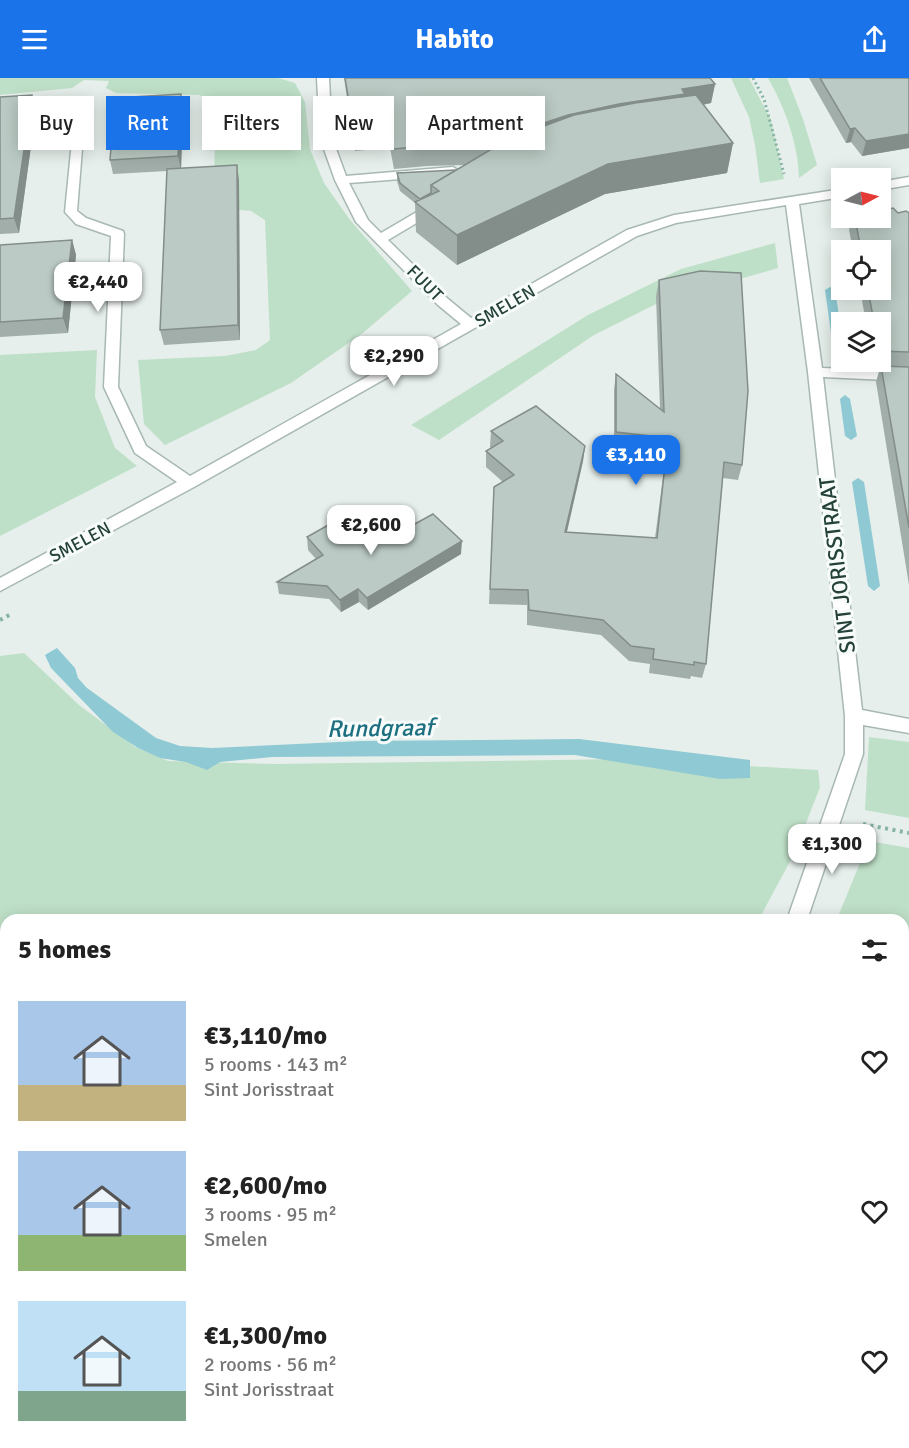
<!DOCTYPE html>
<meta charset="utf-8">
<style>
:root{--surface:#fff;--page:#f6f6f6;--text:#222;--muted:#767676;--accent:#1a73e8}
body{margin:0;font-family:Signika,sans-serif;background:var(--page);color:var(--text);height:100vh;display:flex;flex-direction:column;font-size:22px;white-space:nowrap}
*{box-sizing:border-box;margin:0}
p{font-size:20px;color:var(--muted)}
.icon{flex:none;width:33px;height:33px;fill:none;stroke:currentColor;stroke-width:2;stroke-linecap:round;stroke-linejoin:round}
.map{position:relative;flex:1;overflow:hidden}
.details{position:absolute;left:0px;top:836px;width:909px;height:536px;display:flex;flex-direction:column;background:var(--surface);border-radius:18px 18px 0 0;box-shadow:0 3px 15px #0003}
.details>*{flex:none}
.top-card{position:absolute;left:18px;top:18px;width:600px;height:54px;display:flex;gap:12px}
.needle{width:39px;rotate:83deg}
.fabs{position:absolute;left:831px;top:90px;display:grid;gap:12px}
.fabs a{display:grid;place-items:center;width:60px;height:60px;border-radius:0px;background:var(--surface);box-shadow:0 3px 15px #0003;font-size:30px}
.price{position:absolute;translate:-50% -51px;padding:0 14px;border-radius:12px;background:#fff;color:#222;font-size:20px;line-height:39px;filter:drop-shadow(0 2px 3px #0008)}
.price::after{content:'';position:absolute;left:50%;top:36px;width:18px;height:14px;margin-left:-9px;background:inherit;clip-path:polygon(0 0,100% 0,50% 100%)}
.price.on{background:var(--accent);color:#fff}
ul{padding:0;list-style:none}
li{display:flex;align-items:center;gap:18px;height:150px;padding:0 18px}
li span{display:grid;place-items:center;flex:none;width:168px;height:120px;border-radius:0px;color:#555}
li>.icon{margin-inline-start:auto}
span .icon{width:72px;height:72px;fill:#fffc;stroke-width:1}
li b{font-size:26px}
h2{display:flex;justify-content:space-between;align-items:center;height:72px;padding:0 18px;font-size:26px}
.chip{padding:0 21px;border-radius:0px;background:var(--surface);box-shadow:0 3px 15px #0003;font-size:21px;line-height:54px}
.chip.on{background:var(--accent);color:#fff}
header{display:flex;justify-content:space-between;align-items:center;height:78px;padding:0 18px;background:var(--accent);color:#fff;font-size:27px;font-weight:800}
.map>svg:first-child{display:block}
.green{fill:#bfe0c8}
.water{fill:#8ec9d4}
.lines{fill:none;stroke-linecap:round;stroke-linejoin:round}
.stream{fill:#8ec9d4;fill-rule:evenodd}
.street-casing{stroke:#a8b8b2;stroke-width:3}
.path-far2{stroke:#86b3a5;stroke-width:3;stroke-dasharray:2 3;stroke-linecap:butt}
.path-far1{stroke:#86b3a5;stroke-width:4;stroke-dasharray:3 4.5;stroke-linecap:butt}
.path{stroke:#86b3a5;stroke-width:4.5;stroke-dasharray:4 5;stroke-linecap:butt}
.street{fill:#fff;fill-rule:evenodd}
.wall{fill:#a1aea9}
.shaded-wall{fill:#838d89}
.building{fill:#bbcac4;stroke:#838d89;stroke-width:1.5}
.labels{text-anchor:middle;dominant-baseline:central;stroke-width:6;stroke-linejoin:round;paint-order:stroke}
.far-street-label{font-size:18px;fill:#24423a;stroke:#f7fbf9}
.street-label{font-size:22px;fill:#24423a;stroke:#f7fbf9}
.water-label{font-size:24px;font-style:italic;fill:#1c6f80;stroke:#f7fbf9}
</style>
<header><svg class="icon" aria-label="menu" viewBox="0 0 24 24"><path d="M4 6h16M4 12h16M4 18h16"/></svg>Habito<svg class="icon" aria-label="share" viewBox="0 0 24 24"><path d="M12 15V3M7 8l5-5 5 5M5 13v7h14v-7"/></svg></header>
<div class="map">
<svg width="909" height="1370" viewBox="0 0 909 1370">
<rect width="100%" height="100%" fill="#e6efeb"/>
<path class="green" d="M0,0H278L295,5L305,24L310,71L324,105L350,142L412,213L363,255L291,305L165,367L144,346L138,282L225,278L256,272L270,262L265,142L251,133L229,131C225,118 217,103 215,90C211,64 230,28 199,17L116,15L106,10L109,3L84,2L72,10L0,17Z
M731,0H749L771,42L784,101L760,105L755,67L749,39Z
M768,0H787L803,41L817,87L799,100C798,65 785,30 768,0Z
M775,165L778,190L658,225L594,257L439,362L411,347L588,237L681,191Z
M97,272L95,319L115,370L137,388L0,458V277Z
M24,575L79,627L135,669L168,683L275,686L624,681L818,692L820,709L794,776L759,841L6,842V949L0,947V578Z
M869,659L909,664V740L865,732Z
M869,763L909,770V1017L903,1014V842L837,841Z"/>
<path class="water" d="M57,570L75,590L78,600L87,610L156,660L180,668L212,670L361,663L579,661L750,682V700L720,701L575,677L272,679L220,684L207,692L186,684L160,680L138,670L113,654L51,590L45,577Z"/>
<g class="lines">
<path class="stream" d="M830,209L835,212L842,257V279H839L834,276L825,212Z
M845,317L850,321L857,358L851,362L845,358L840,321Z
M858,400L864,404L880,508L874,513L868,508L852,404Z"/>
<g class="street-casing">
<path id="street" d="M317,0H329L332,60L346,98L453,89L459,93L453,97L349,105L368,142L381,155L432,125H440L442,128L440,131L388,162L448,221L471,240L627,152L674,137L842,111V119L799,126L822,290L909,293V303L823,299L862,632L909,641V655L863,647V676L807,842H787L845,676V638L808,294L786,127L676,145L637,158L194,409L0,513V500L177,404L135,375L104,309L111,158L76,146L65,134L74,43L78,42L84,46L77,133L86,140L123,153L124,156L118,309L146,368L190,398L461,246L438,227L356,144L335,102L320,60Z
M909,99V107L880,112V104Z
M453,1365H478L476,1370H451Z"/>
</g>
<path class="path-far2" d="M753,0L764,21L784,96"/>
<path class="path-far1" d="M0,542L11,536
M863,746L909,755"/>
<path class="path" d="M0,871H6
M903,1354L909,1358"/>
<use href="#street" class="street"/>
</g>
<path class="wall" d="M344,0H710L715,6L711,25L703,27L733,65L727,95L605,116L457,187L416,154L415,125L400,113L397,103V95L456,92L465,87L427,88L394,91L390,70L355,73Z
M809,0H909V70L862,78L851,64L846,65Z
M0,19L36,32L19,155L0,156Z
M183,31L181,91L239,102L240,262L164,267L160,252L167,93L113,96L110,82Z
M898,135H909V507L876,304L880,290H873L872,284H880V244H866L860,212H880V172H853L849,152L853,140H880Z
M72,162L76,177L68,255L0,259V167Z
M659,202L742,387L738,402L723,400L706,586L702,600L691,598L690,601L649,595L650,586L629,583L601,557L527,547V527L489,526L494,409L503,404L486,389V373L492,370L490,369L491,353L585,368L583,383L567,454L655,460L666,376L614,370V312L616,296L660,331L656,218Z
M307,459L382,464L461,476L368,532L359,524L341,534L329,521L279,516L277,504L316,481L308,472Z
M903,1100L909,1104V1230L906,1231L903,1229Z
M829,1365H847L855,1370H829Z"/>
<path class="shaded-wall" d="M715,6L711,25L683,30L491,87L492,67L523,52L568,37L682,11Z
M181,16L183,31L181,92L178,78Z
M32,17L36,32L19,155L14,140Z
M855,50L851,64L846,65L850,51Z
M909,56V70L862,78L866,63Z
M733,65L727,95L605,116L457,187V157L608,86Z
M237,87L239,102L240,262L238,247Z
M72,162L76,177L68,255L63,240Z
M585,368L583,383L563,470L565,454Z
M462,463L461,476L368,532L367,520Z
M358,511L359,524L341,534L340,522Z
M6,1137V1149L0,1153V1141Z
M85,1365H89L87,1370H82Z"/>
<path class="building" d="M345,0H710L715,6L682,11L685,16L619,26L568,37L523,52L492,67L427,68L393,71L389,50L354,54Z
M820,0H909V56L866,63L855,50L850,51Z
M181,16L178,78L110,82L115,20Z
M32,17L14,140L0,141V19Z
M696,17L733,65L608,86L457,157L415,124L439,113L431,107L490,72L533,52L574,37L635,25Z
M237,87L238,247L160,252L167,91Z
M456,92L431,107V115L420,121L400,105L397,95Z
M893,130L898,135L906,133L909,135V274L880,273V244H874L868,212H880V172H861L855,140H880V133Z
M72,162L63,240L0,244V167Z
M700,193L741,195L748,313L742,387L724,384L706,586L694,584V587L653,581L654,571L631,568L603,542L529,532L528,512L490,511L494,409L514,397L486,373L503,363L491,353L536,328L585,368L565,454L657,460L668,360L616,354V296L664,334L659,202Z
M881,288L909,289V450Z
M433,436L462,463L367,520L358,511L340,522L327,508L277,504L323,477L307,459L346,437L363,454L369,451L382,464Z
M6,1053V1137L0,1141V1057Z
M903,1100L909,1104V1222L903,1217Z
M46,1365H85L82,1370H44Z
M254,1365H313L324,1370H252Z
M620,1365H711L709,1370H619Z
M837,1365H847L855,1370H836Z"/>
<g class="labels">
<g class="far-street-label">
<text transform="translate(425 205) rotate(45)">FUUT</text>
<text transform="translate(505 228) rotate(-30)">SMELEN</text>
<text transform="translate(80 464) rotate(-28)">SMELEN</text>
</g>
<g class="street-label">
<text transform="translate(837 487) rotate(-97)">SINT JORISSTRAAT</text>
</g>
<g class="water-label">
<text transform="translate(380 650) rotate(-1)">Rundgraaf</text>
</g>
</g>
</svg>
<div class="fabs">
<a><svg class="needle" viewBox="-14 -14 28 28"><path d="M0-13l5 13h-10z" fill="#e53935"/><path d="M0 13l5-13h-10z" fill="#767676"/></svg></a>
<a><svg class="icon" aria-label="locate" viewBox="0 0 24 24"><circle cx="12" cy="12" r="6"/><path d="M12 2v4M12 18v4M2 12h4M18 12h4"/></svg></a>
<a><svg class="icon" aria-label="layers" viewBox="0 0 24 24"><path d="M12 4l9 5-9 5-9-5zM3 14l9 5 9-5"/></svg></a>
</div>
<b class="price" style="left:98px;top:235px">€2,440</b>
<b class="price" style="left:394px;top:309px">€2,290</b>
<b class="price on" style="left:636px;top:408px">€3,110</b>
<b class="price" style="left:371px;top:478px">€2,600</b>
<b class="price" style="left:832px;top:797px">€1,300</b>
<div class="top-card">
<a class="chip">Buy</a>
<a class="chip on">Rent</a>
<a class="chip">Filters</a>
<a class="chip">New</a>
<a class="chip">Apartment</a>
</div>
<section class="details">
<h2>5 homes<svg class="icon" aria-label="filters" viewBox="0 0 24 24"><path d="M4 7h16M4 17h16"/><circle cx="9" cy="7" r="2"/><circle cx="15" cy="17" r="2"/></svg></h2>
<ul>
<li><span style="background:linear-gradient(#a9c7e8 70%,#c2b280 0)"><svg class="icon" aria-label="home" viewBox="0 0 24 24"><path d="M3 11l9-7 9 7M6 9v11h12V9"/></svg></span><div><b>€3,110/mo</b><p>5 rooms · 143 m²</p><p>Sint Jorisstraat</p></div><svg class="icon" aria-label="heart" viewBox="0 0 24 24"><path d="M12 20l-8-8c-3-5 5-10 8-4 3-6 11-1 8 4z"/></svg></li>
<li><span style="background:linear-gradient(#a9c7e8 70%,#8fb573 0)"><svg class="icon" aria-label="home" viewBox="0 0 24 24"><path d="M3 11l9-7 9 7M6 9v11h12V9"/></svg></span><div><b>€2,600/mo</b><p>3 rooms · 95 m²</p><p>Smelen</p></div><svg class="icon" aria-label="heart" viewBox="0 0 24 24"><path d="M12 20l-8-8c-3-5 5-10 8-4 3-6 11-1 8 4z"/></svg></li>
<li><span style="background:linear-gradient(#bfe0f5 75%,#7fa58c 0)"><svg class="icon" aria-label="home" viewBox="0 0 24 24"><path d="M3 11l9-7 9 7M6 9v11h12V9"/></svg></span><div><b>€1,300/mo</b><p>2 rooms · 56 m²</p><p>Sint Jorisstraat</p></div><svg class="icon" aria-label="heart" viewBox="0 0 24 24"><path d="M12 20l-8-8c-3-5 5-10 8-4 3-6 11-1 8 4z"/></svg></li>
</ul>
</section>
</div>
